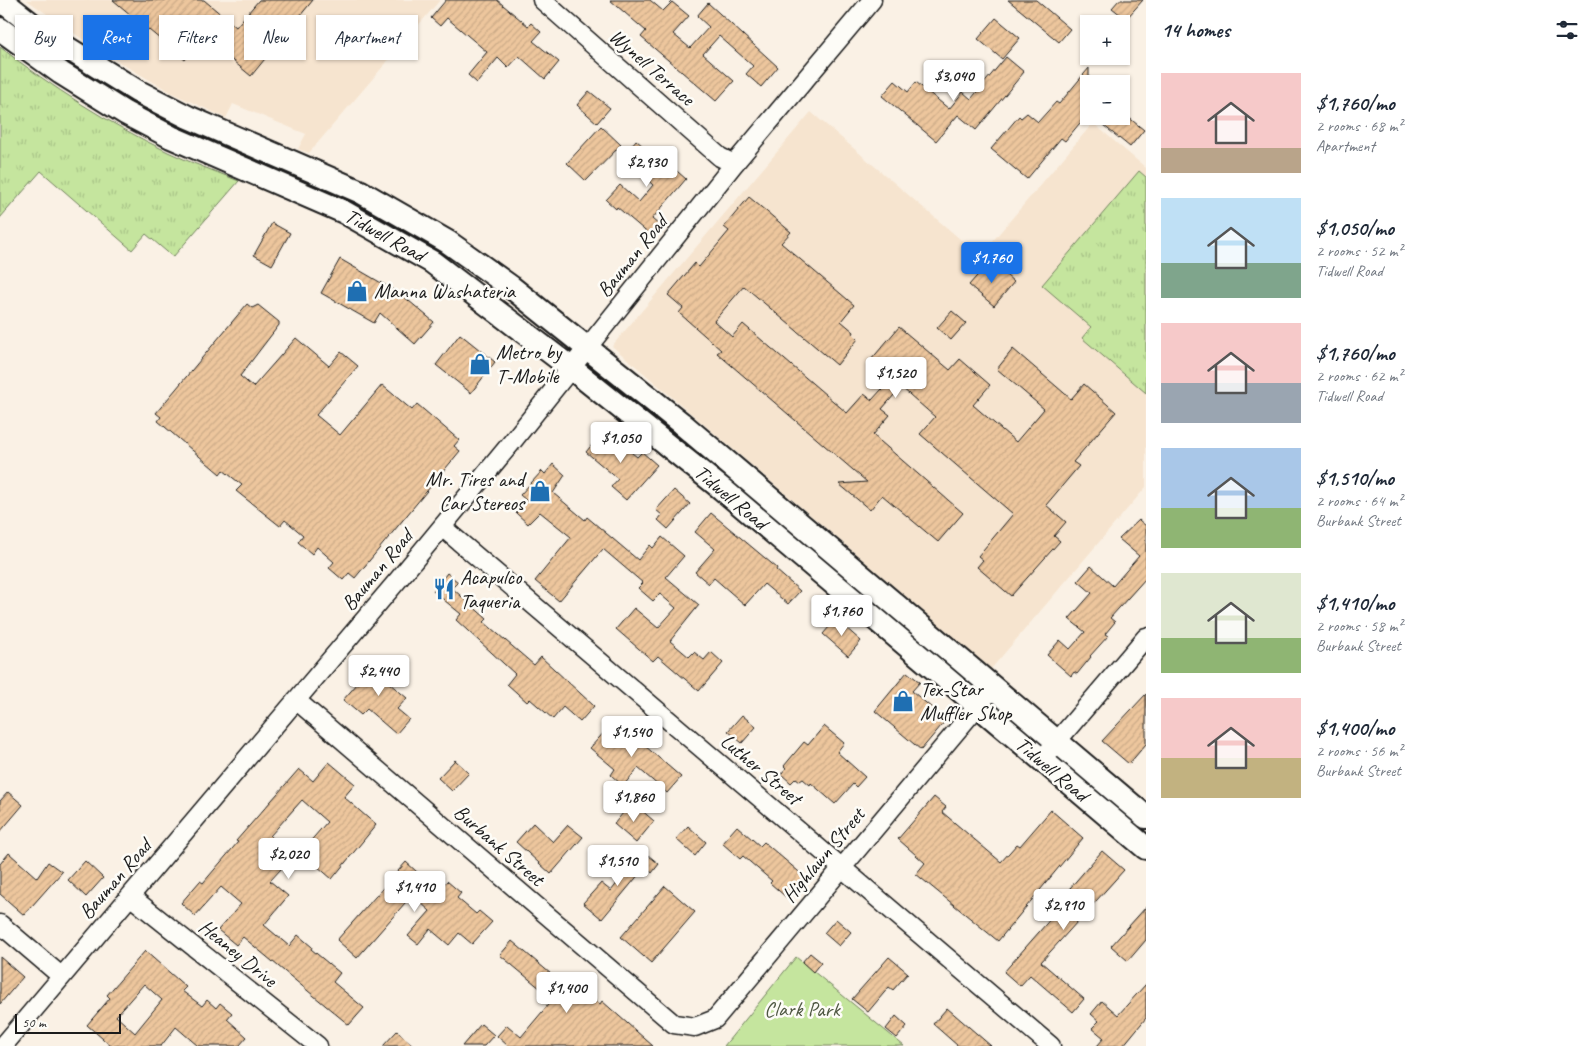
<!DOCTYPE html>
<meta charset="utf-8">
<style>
:root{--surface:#fff;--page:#f2f2f3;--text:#1f2937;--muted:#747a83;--accent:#1a73e8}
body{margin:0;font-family:Caveat,sans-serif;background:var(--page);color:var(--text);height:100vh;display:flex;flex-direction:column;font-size:19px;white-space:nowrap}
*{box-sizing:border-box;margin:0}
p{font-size:16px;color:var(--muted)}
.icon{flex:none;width:28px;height:28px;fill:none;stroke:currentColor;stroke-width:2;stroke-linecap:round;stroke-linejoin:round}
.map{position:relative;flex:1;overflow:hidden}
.drawer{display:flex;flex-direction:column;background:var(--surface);width:450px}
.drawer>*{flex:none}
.top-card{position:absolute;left:15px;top:15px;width:475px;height:45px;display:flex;gap:10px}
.controls{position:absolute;left:1080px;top:15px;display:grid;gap:10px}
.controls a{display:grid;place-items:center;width:50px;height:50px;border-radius:0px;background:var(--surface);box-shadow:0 1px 4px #0004;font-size:25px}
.scale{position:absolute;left:15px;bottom:12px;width:106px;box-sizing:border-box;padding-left:5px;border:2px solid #1c1c1c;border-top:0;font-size:14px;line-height:18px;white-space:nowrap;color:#1c1c1c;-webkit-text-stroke:4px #fdfcf7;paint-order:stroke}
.price{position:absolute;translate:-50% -42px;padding:0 11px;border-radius:5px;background:#fff;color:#222;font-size:16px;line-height:32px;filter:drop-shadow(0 1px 2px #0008)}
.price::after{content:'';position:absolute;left:50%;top:30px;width:15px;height:11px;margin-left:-8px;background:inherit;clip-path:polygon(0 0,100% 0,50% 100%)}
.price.active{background:var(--accent);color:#fff}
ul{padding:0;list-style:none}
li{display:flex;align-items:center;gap:15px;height:125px;padding:0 15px}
li span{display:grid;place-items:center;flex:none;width:140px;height:100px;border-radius:0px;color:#555}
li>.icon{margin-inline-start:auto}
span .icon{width:60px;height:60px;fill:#fffc;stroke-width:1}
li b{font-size:21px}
h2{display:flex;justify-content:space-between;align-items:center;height:60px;padding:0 15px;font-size:21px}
.chip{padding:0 18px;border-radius:0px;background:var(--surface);box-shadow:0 1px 4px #0004;font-size:18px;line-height:45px}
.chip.active{background:var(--accent);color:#fff}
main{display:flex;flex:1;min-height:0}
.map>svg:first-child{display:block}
.built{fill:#f6e4cf}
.grass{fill:url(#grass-tufts);stroke:#70805d}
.park{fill:#c5e59e;stroke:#70805d}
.building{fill:url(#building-hatch);stroke:#1c1c1c;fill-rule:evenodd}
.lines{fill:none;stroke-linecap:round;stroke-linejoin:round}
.minor-casing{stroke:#1c1c1c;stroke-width:21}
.major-casing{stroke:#1c1c1c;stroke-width:26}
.minor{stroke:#fdfcf7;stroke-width:18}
.major{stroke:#fdfcf7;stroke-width:22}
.labels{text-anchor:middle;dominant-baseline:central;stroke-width:5;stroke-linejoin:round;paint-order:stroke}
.street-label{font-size:21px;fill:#1c1c1c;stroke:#fdfcf7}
.poi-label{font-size:21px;fill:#1c1c1c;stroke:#fdfcf7;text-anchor:start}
.park-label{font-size:21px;fill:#4f5843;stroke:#fdfcf7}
</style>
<main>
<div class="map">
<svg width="1146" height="1046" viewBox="0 0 1146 1046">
<defs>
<pattern id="grass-tufts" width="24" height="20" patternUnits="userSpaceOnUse" patternTransform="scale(1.25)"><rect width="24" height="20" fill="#c5e59e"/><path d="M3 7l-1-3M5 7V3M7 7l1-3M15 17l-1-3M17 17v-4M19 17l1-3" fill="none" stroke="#a9c488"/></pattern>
<pattern id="building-hatch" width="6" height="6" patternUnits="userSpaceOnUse" patternTransform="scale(1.25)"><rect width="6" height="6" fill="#edc69d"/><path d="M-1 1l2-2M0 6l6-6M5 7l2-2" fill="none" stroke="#cbaa87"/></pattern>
</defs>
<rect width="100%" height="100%" fill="#faf1e5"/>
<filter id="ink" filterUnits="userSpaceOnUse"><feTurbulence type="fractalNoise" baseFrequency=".02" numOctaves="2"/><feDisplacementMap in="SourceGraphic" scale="10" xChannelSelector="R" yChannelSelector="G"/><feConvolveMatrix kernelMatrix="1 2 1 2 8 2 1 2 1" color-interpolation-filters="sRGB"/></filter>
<g filter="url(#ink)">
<path class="built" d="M27,0H440L309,153L298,149L306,134L233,104L226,118L174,94L98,50Z
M811,112L980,256L1093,123L1146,168V487L991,669L612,346Z"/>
<path class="grass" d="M0,47C53,88 108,123 168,152C191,163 215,171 239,181L173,257L146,234L132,250L41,171L0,218Z
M1139,171L1146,177V393L1082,338L1091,327L1042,285Z"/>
<path class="park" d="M796,957L904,1046H724Z"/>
<path class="building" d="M113,0H204L236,27L259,0H313L251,76L204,37L185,60Z
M446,0H497L528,26L531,23L541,32L533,41L559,62L545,79L519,56L508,68L498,58L477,83L468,75L487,52L447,18L440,26L431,18Z
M610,0H650L663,11L672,2L689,16L673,34L690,48L709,27L697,16L708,3L778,67L761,87L746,74L753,66L719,36L703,54L734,81L716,101L641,37L646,31Z
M1008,0H1036L1070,29L1059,42Z
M1119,0H1143L1126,19L1112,8Z
M996,18L1020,38L1002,59L978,39Z
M1006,57L1024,72L976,130L958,115L936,141L882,96L895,81L908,92L916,82L949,109L963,92L971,99Z
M1089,68V112L1065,141L1061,138L1027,179L991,149L1019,116L1021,118L1027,113L1038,122L1056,102L1059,104Z
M589,91L610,108L597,123L577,105Z
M1122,112L1144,130L1130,147L1092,116H1121Z
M601,126L621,145L586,181L567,163Z
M636,140L668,168L670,165L686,179L652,219L659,225L650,235L617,207L616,209L606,200L620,185L639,202L653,185L622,157Z
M749,197L791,232L781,243L854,305L841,321L854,332L853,334L858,339L837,365L744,286L714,321L732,337L743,324L847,413L864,394L872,400L891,379L870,361L899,327L950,370L960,359L990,385L973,405L1016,442L1044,409L997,369L1013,349L1071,399L1084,384L1116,412L1073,462L1079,466L1046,505L1066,522L1054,536L1060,541L1011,596L977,567L983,560L978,556L1013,514L920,434L935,417L901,387L882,409L890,415L873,435L963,513L938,542L882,495L870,510L839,484L867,482L717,353L721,350L679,313L683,308L668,295L695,263L699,267L729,231L724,227Z
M272,223L290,233L272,265L254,255Z
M340,259L402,295L434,322L415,344L380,313L374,323L321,293Z
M990,261L1014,282L994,306L969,285Z
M247,304L252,308L258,305L279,322V325L240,376L253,387L296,338L329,366L341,352L358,366L316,415L340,435L382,385L412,410L417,404L459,440L454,446L460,451L355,578L349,573L343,580L329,568L334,562L317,547L312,554L298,542L303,535L285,520L280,526L236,491L242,485L223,470L220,474L158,421L161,417L156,413Z
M952,311L966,323L951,340L937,328Z
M460,334L495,362L471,393L436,365Z
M604,430L637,457L642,452L657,465L626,500L611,487L618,479L586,452Z
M553,464L565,475L553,493L585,520L587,517L638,560L650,545L653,548L662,537L684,556L666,577L699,605L670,641L689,657L694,652L704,660L711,652L723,663L699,691L658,656L653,661L616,629L634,608L658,628L676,608L660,594L653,601L638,588L643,583L603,549L559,601L535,581L571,537L540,512L528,524L516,513L527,501L520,495L542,471L545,474Z
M674,490L690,504L668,529L658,520L662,515L656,510Z
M711,513L777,568L776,570L800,591L788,604L764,584L745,605L714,578L709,584L695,572L715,549L695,532Z
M1139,520L1146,526V578L1110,618L1115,622L1105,634L1108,636L1090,656L1091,657L1077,674L1074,672L1071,676L1047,655L1060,640L1070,649L1085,632L1069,619L1092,593L1078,581L1091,566L1113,586L1139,556L1119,539Z
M447,573L458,582L452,588L487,619L484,622L534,665L541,657L594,706L580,722L563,707L553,719L530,699L527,702L507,684L515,674L456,620L461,614L433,591Z
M836,619L861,641L848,656L823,634Z
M379,659L397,674L389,683L407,698L397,709L409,719L396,734L367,709L361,715L343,700Z
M907,672L920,682L912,691L946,720L921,750L875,711Z
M1146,694V744L1129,764L1102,741Z
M742,715L756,727L742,743L728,731Z
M615,720L681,777L667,793L638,768L623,786L611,775L615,769L590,748Z
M824,726L844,743L837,752L865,777L856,787L853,784L835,804L811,783L810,785L803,779L800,781L796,778L791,783L781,774L786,768L784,766L804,742L808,745Z
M455,760L469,773L452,791L438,778Z
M329,762L355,784L344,797L376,825L332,879L301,852L327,822L302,800L270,836L273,838L262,852L281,869L270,881L288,896L264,925L289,946L298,935L312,947L311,949L340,973L333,982L364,1008L349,1025L243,937L236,945L218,930L241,904L221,887L195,916L181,903L200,881L203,883L238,842L236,841L299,769L313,781Z
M8,792L23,805L0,832V801Z
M934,797L946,807L942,812L1001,862L1017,844L1020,846L1051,810L1083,838L998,941L916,874L925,863L898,839Z
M632,802L654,821L636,843L614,824Z
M533,823L553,842L568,825L583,837L551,874L516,842Z
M688,826L706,842L695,856L676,839Z
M737,826L760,846L764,842L805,877L787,898L770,883L772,881L743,856L740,859L722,843Z
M643,851L659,864L652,873L645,867L602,919L583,903L601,883L611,891Z
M1102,851L1124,870L1041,962L1084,999L1073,1012L1030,975L1020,986L1004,972L1074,892L1070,888Z
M9,853L37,878L48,862L62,872L24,915L0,894V864Z
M85,861L103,878L86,897L68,880Z
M406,862L438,891L447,881L461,893L457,898L476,914L479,911L492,922L472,944L459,933L449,945L430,929L418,944L408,936L430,911L412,895L357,958L337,940Z
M665,886L695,912L651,963L621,937Z
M1146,907V940L1128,961L1111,946Z
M836,919L851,932L839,946L824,933Z
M512,941L564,985L570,979L600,1004L602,1001L653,1046H508L497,1036L507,1025L521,1037L553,999L500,955Z
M145,951L186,987L182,991L202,1006L207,1000L216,1008L220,1003L232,1013L227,1019L247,1037L239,1046H198L176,1027L161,1046H111L87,1025L110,998L107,995ZM144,984L162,1000L135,1033L116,1016Z
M810,953L821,962L813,972L802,962Z
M0,957L23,977L0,1004Z
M889,957L908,973L893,990L889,987L868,1012L852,999Z
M1146,984V1018L1123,1046H1097L1104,1038L1092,1028L1099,1021L1091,1014L1102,1001L1118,1015Z
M947,1008L991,1046H958L933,1024Z
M896,1016L907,1026L897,1038L886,1029Z
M481,1024L494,1035L484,1046H462Z
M397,1031L414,1046H383Z"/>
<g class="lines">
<g class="minor-casing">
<path id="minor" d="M542,0L720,157L734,164
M442,527L1051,1046
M296,700L674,1024L695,1027L715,1019L986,696
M1041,760L1146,637
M130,896L318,1046
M0,924L61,976
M3,1046L398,580L512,442L734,164L872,0"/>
</g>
<g class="major-casing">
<path id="major" d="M1,0L43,33L137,91L188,117L361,192L448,242L511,287L681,423L1146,817
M0,29L61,73L125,113L171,137L344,212L432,262L571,368L722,489L1146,848"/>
</g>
<use href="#minor" class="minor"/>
<use href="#major" class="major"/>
</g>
</g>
<defs>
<g id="shop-bare" transform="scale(1.725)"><path d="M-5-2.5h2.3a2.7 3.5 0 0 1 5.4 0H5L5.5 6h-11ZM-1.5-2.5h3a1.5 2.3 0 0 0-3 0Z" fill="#1f6fb2" stroke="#fdfcf7" stroke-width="2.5" paint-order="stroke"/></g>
<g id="restaurant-bare" transform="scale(1.725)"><path d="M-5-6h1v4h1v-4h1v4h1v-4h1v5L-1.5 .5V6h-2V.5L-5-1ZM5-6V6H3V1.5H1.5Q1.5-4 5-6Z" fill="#1f6fb2" stroke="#fdfcf7" stroke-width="2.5" paint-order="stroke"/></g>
</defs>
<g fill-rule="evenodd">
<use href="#shop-bare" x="357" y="291"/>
<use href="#shop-bare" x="480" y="364"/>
<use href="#shop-bare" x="540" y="491"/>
<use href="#restaurant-bare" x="444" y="589"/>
<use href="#shop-bare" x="903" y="701"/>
</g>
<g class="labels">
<g class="street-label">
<text transform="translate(652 67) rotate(41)">Wynell Terrace</text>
<text transform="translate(385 235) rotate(29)">Tidwell Road</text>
<text transform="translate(632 256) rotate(-51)">Bauman Road</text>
<text transform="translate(731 497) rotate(40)">Tidwell Road</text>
<text transform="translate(377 570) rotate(-50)">Bauman Road</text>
<text transform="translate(761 769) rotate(40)">Luther Street</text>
<text transform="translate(1052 769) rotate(40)">Tidwell Road</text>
<text transform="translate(499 845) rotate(41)">Burbank Street</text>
<text transform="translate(823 855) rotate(-50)">Highlawn Street</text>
<text transform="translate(115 879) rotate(-49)">Bauman Road</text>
<text transform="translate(238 953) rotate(39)">Heaney Drive</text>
</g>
<g class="poi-label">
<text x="374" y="291">Manna Washateria</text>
<text x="496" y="352">Metro by<tspan x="496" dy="24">T-Mobile</tspan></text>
<text x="524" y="479" text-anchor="end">Mr. Tires and<tspan x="524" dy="24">Car Stereos</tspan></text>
<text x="460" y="577">Acapulco<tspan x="460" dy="24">Taqueria</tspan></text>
<text x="920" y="689">Tex-Star<tspan x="920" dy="24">Muffler Shop</tspan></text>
</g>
<g class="park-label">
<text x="802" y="1009">Clark Park</text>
</g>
</g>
</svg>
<div class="controls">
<a>+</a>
<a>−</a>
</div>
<div class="scale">50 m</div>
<b class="price" style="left:954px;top:102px">$3,040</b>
<b class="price" style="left:647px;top:188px">$2,930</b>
<b class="price active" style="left:992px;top:284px">$1,760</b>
<b class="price" style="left:896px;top:399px">$1,520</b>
<b class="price" style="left:621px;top:464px">$1,050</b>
<b class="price" style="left:842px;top:637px">$1,760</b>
<b class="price" style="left:379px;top:697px">$2,440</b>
<b class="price" style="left:632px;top:758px">$1,540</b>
<b class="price" style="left:634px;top:823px">$1,860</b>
<b class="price" style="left:289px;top:880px">$2,020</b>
<b class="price" style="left:618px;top:887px">$1,510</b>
<b class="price" style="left:415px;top:913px">$1,410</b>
<b class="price" style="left:1064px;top:931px">$2,910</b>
<b class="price" style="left:567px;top:1014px">$1,400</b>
<div class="top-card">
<a class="chip">Buy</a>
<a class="chip active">Rent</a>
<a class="chip">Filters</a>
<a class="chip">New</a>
<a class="chip">Apartment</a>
</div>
</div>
<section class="drawer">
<h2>14 homes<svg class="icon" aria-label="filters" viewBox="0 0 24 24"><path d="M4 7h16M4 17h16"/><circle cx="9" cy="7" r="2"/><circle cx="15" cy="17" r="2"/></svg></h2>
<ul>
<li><span style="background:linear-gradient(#f6c9c9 75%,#b9a48a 0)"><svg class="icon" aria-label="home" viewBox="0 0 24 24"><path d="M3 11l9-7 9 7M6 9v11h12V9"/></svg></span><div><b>$1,760/mo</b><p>2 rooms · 68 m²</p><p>Apartment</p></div></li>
<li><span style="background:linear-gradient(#bfe0f5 65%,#7fa58c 0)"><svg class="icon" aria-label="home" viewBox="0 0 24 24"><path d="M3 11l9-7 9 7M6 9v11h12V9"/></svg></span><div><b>$1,050/mo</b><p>2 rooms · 52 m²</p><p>Tidwell Road</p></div></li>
<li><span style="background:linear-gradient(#f6c9c9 60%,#9aa5b1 0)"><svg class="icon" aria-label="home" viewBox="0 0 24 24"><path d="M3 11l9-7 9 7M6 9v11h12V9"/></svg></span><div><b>$1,760/mo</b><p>2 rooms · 62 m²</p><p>Tidwell Road</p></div></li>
<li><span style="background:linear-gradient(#a9c7e8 60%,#8fb573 0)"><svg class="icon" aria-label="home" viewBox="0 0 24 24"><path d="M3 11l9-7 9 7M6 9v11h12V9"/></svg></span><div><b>$1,510/mo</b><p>2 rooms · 64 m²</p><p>Burbank Street</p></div></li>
<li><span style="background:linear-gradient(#dfe7d0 65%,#8fb573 0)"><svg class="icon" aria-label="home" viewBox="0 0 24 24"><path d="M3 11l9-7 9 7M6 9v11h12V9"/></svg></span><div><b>$1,410/mo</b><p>2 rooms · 58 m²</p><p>Burbank Street</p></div></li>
<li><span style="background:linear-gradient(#f6c9c9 60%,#c2b280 0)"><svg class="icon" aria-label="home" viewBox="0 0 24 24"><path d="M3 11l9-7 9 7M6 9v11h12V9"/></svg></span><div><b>$1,400/mo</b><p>2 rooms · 56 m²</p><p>Burbank Street</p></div></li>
</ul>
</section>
</main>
